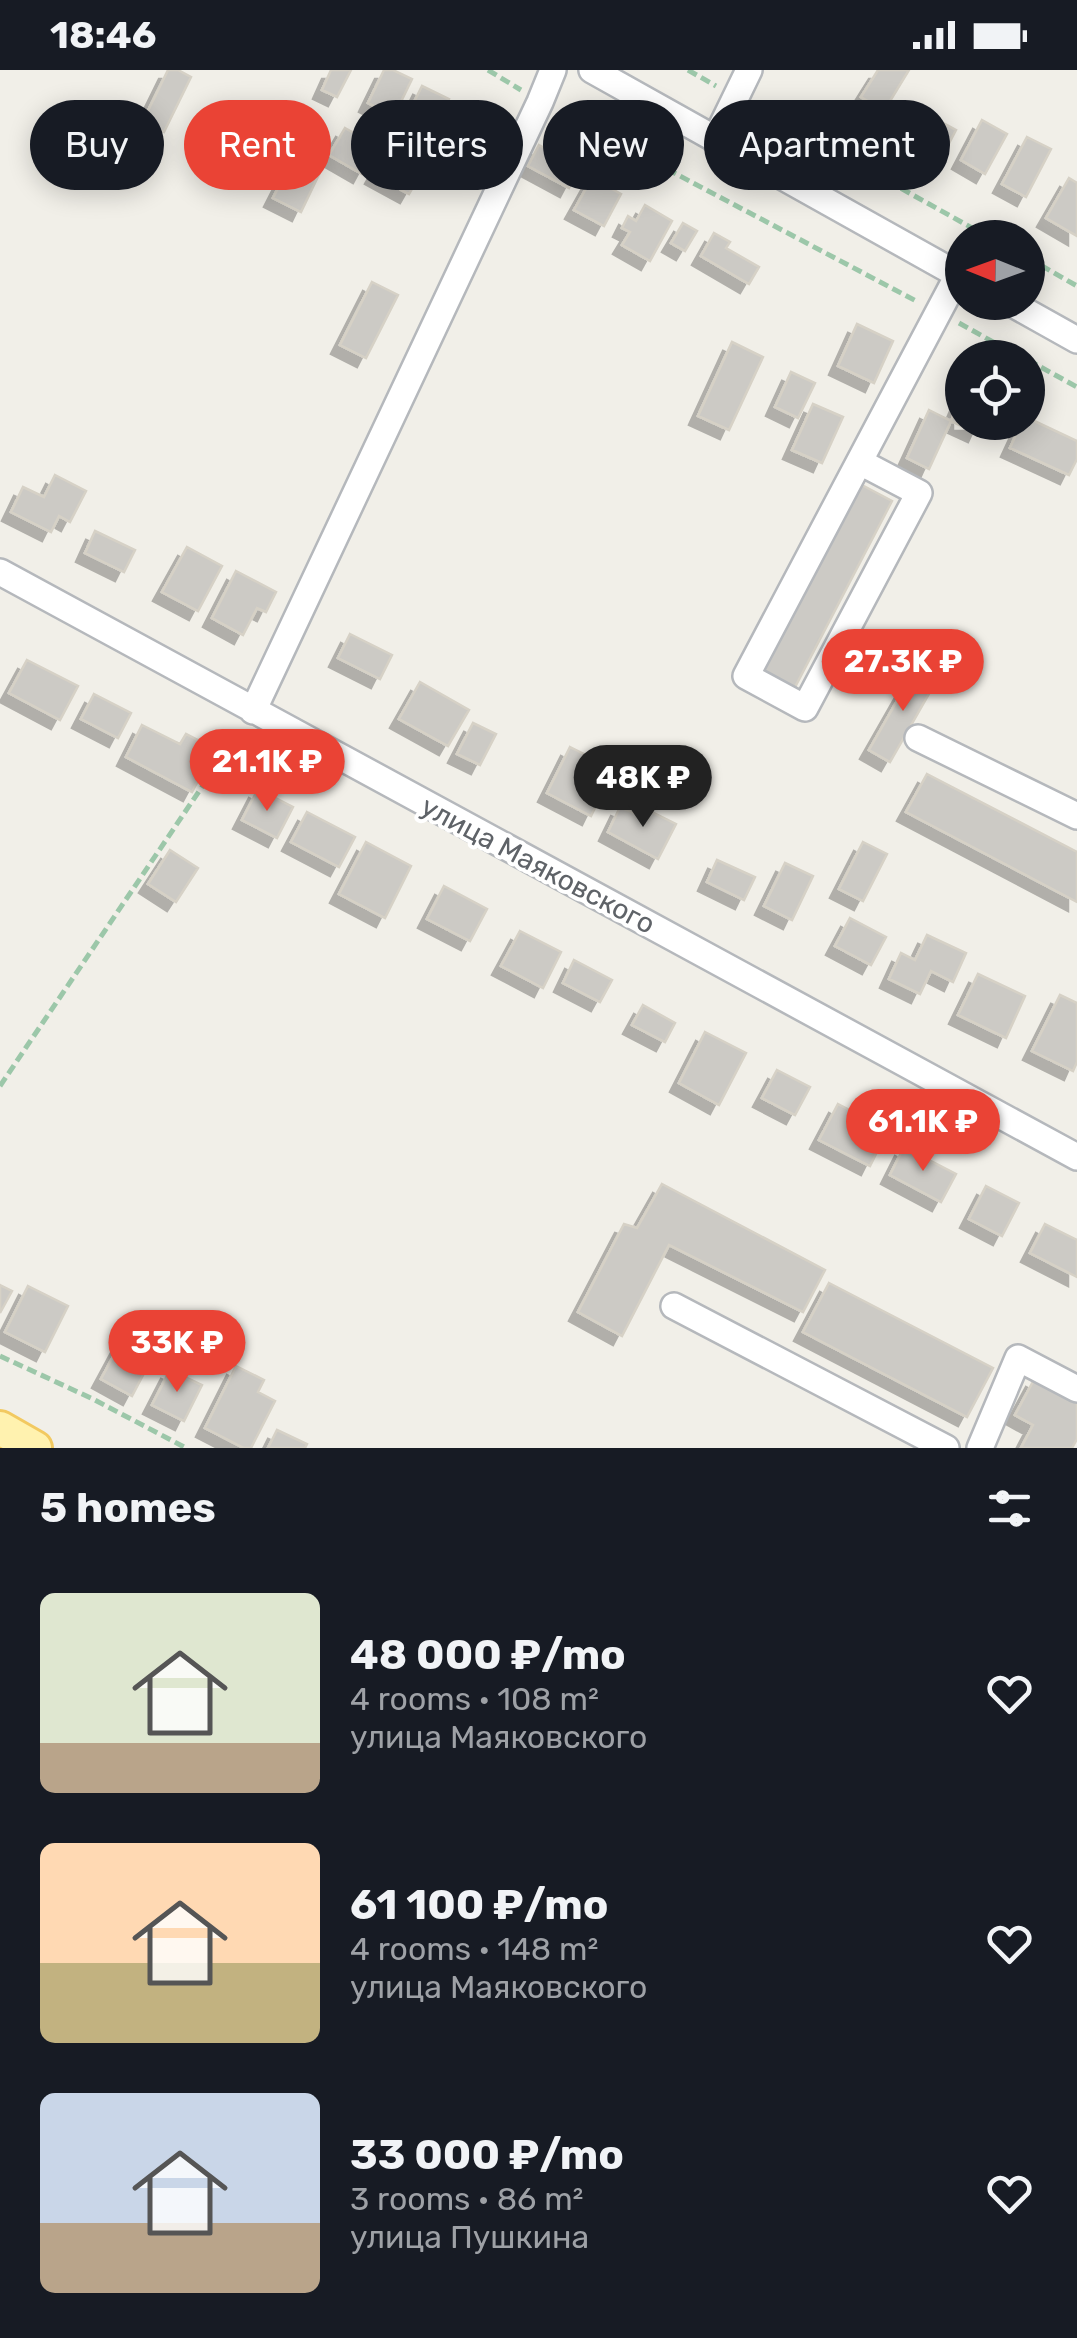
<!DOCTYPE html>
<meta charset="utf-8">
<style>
:root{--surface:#171b24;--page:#242831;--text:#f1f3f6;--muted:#9ea1a6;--accent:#ea4335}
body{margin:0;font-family:Rubik,sans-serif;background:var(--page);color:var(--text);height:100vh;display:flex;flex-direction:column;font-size:38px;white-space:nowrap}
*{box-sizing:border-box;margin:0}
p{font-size:32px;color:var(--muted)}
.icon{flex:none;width:55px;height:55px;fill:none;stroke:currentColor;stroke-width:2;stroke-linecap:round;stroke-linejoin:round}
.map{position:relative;height:1378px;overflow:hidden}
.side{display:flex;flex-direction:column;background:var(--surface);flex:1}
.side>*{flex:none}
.hud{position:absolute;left:30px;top:30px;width:1018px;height:90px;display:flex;gap:20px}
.needle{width:65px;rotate:271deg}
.fabs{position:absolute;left:945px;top:150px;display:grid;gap:20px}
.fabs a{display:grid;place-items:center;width:100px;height:100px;border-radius:50%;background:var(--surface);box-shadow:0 5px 25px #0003;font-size:50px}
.price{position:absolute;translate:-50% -85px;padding:0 22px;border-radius:35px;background:var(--accent);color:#fff;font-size:32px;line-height:65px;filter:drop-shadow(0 2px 5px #0008)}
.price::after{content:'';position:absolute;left:50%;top:60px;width:30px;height:22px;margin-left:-15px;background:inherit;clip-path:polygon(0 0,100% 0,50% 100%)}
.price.selected{background:#222;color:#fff}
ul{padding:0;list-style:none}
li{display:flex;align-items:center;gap:30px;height:250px;padding:0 40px}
li span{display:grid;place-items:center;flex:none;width:280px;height:200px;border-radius:15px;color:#555}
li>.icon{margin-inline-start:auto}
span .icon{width:120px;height:120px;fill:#fffc;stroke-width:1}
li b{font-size:42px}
h2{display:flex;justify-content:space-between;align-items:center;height:120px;padding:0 40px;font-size:42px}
.chip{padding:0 35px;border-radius:45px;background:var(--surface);box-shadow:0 5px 25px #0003;font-size:35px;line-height:90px}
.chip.selected{background:var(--accent);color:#fff}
.status{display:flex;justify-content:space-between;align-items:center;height:70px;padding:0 50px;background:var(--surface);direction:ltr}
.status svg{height:28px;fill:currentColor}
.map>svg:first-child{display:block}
.building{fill:#cccac5;stroke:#d6d1c6;stroke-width:2.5;filter:url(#shadow)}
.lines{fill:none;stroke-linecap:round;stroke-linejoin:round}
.minor-casing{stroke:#b5b8bc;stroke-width:30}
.major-casing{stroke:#f2c960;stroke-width:38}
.path{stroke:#9cc7a9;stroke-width:5;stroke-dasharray:10 5;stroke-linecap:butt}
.minor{stroke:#fff;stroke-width:25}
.major{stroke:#fff2af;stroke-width:32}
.labels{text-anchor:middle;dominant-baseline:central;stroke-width:8;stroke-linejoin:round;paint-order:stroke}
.street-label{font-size:28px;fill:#5f6368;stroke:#fff}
</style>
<div class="status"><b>18:46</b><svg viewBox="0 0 49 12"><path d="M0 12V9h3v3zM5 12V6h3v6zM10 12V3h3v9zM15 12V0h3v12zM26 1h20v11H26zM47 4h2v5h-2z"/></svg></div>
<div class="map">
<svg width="1077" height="1378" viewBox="0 0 1077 1378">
<defs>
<filter id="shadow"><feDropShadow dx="-9" dy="9" stdDeviation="0" flood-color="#0004"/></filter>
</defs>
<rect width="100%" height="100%" fill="#f1efe8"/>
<path class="building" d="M168,0H178L191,7L164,62L143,51Z
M331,0H351L337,27L322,20Z
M384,0H393L412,9L394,46L368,33Z
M878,0H909L884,41L861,27Z
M422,16L449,29L427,74L400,61Z
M916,38L956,60L946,79L917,64L915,68L903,62Z
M982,50L1007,64L985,104L961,90Z
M345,58L377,76L362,104L329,85Z
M1027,67L1051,79L1026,127L1002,114Z
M539,75L580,97L569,118L528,96Z
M296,83L323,96L301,142L273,128Z
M386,84L421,103L409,124L374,105Z
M592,108L621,124L604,156L574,140Z
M1069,108L1077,113V166L1046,148Z
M645,135L672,151L650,191L622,175L630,162L622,158L628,146L636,151Z
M683,153L697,161L685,181L671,173Z
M714,163L730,172L726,178L759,197L749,214L701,186Z
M372,212L398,225L366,288L340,275Z
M857,254L893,271L874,313L838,296Z
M732,272L763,287L729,360L698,346Z
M791,302L815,313L798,348L775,337Z
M962,325V352H982L977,363L951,351Z
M813,334L843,347L822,393L792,380Z
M929,340L951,351L929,399L907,388Z
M1028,348L1077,371V389L1069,405L1010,378L1022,352H1028Z
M55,405L86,421L70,452L59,446L51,462L11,442L23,417L44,427Z
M860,414L892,431L794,619L762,602Z
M95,461L135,480L124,502L85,483Z
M187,477L222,496L198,541L162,522Z
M236,501L276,522L266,542L257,538L243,565L212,548Z
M350,564L392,585L380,609L338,588Z
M27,590L78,616L60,650L9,623Z
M917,596L938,608L890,692L869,680Z
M420,612L469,640L448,676L399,649Z
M94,624L131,643L118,668L81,649Z
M473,653L496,664L480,695L457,684Z
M142,655L180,674L186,664L215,679L192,722L126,687Z
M570,677L614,699L591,746L547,723Z
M927,704L1077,782V832L906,742Z
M258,719L293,737L277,768L242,750Z
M638,735L676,754L658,789L608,762L620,737L634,743Z
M307,742L355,767L339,797L291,772Z
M366,772L411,796L385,848L339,824Z
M863,772L887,784L863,831L839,819Z
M170,780L198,798L176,832L148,814Z
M717,790L755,807L744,830L707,812Z
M785,793L813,806L792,850L764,836Z
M444,816L487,839L470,871L427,849Z
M850,848L886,867L871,895L835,876Z
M520,861L561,882L543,918L501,896Z
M927,865L966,883L953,912L931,901L920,924L889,909L901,883L915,890Z
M574,890L612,910L600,932L563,913Z
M978,904L1025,926L1006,968L958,945Z
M1060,925L1077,933V992L1073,1001L1032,981Z
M643,935L675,953L665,972L632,955Z
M705,962L746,983L719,1035L679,1013Z
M777,1000L810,1017L795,1045L762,1028Z
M838,1034L888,1060L870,1096L819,1070Z
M904,1077L956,1104L941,1132L890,1105Z
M662,1114L825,1200L803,1242L669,1175L622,1266L578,1242L624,1154L637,1158Z
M986,1116L1019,1133L1002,1166L969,1149Z
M1045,1154L1077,1170V1207L1030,1183Z
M829,1213L993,1298L967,1347L803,1262Z
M0,1215L12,1221L0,1243Z
M28,1216L68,1236L45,1282L5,1262Z
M121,1272L152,1288L132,1326L101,1309Z
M236,1296L264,1310L258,1322L275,1331L251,1378H244L205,1358Z
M170,1300L202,1315L184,1351L152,1335Z
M1035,1308L1077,1330V1369L1072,1378H1021L1033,1355L1015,1345Z
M277,1360L307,1374L305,1378H268Z"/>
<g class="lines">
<g class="minor-casing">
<path id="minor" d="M592,0L962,207
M715,70L749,0
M1009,232L1077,270
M860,392L919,423L805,638L746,606L958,205
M0,502L1077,1087
M253,641L540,32L553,0
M918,668L1077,746
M674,1236L946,1378
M980,1378L1018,1288L1077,1319"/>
</g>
<g class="major-casing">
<path id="major" d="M0,1358L35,1378"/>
</g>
<path class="path" d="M488,0L521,20
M688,0L716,16
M757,38L990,168
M561,43L918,232
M1028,188L1077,216
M959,253L1022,288
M1028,290L1077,317
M0,1016L239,662
M0,1286L93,1329L186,1378"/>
<use href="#minor" class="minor"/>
<use href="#major" class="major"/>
</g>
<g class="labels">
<g class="street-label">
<text transform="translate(538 795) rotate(28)">улица Маяковского</text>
</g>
</g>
</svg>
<div class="fabs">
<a><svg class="needle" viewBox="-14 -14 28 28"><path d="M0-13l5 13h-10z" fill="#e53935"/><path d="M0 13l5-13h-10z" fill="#9ea1a6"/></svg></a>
<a><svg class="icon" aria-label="locate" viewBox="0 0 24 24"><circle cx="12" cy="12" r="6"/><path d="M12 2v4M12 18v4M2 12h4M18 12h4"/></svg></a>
</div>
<b class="price" style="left:903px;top:644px">27.3K ₽</b>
<b class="price" style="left:267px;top:744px">21.1K ₽</b>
<b class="price selected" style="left:643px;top:760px">48K ₽</b>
<b class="price" style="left:923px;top:1104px">61.1K ₽</b>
<b class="price" style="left:177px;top:1325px">33K ₽</b>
<div class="hud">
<a class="chip">Buy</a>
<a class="chip selected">Rent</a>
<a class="chip">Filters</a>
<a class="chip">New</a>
<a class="chip">Apartment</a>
</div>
</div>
<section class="side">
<h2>5 homes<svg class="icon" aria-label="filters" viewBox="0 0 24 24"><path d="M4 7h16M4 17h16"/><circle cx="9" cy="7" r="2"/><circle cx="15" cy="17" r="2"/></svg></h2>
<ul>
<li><span style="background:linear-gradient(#dfe7d0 75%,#b9a48a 0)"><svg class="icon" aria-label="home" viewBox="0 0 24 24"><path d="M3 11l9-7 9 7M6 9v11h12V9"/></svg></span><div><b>48 000 ₽/mo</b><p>4 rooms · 108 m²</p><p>улица Маяковского</p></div><svg class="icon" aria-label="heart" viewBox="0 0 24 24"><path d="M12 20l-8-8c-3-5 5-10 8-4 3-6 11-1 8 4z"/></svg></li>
<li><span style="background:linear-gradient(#ffd9b3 60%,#c2b280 0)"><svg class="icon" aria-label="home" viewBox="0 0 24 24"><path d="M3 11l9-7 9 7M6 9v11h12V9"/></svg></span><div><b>61 100 ₽/mo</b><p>4 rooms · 148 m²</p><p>улица Маяковского</p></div><svg class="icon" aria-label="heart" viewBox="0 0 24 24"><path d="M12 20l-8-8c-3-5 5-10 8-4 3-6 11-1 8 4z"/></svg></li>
<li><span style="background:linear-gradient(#c9d6e8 65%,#b9a48a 0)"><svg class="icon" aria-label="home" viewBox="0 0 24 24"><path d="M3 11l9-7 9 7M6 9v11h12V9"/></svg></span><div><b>33 000 ₽/mo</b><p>3 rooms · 86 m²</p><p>улица Пушкина</p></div><svg class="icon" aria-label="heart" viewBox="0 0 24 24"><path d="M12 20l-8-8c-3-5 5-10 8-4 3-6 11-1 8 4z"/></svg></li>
</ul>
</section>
